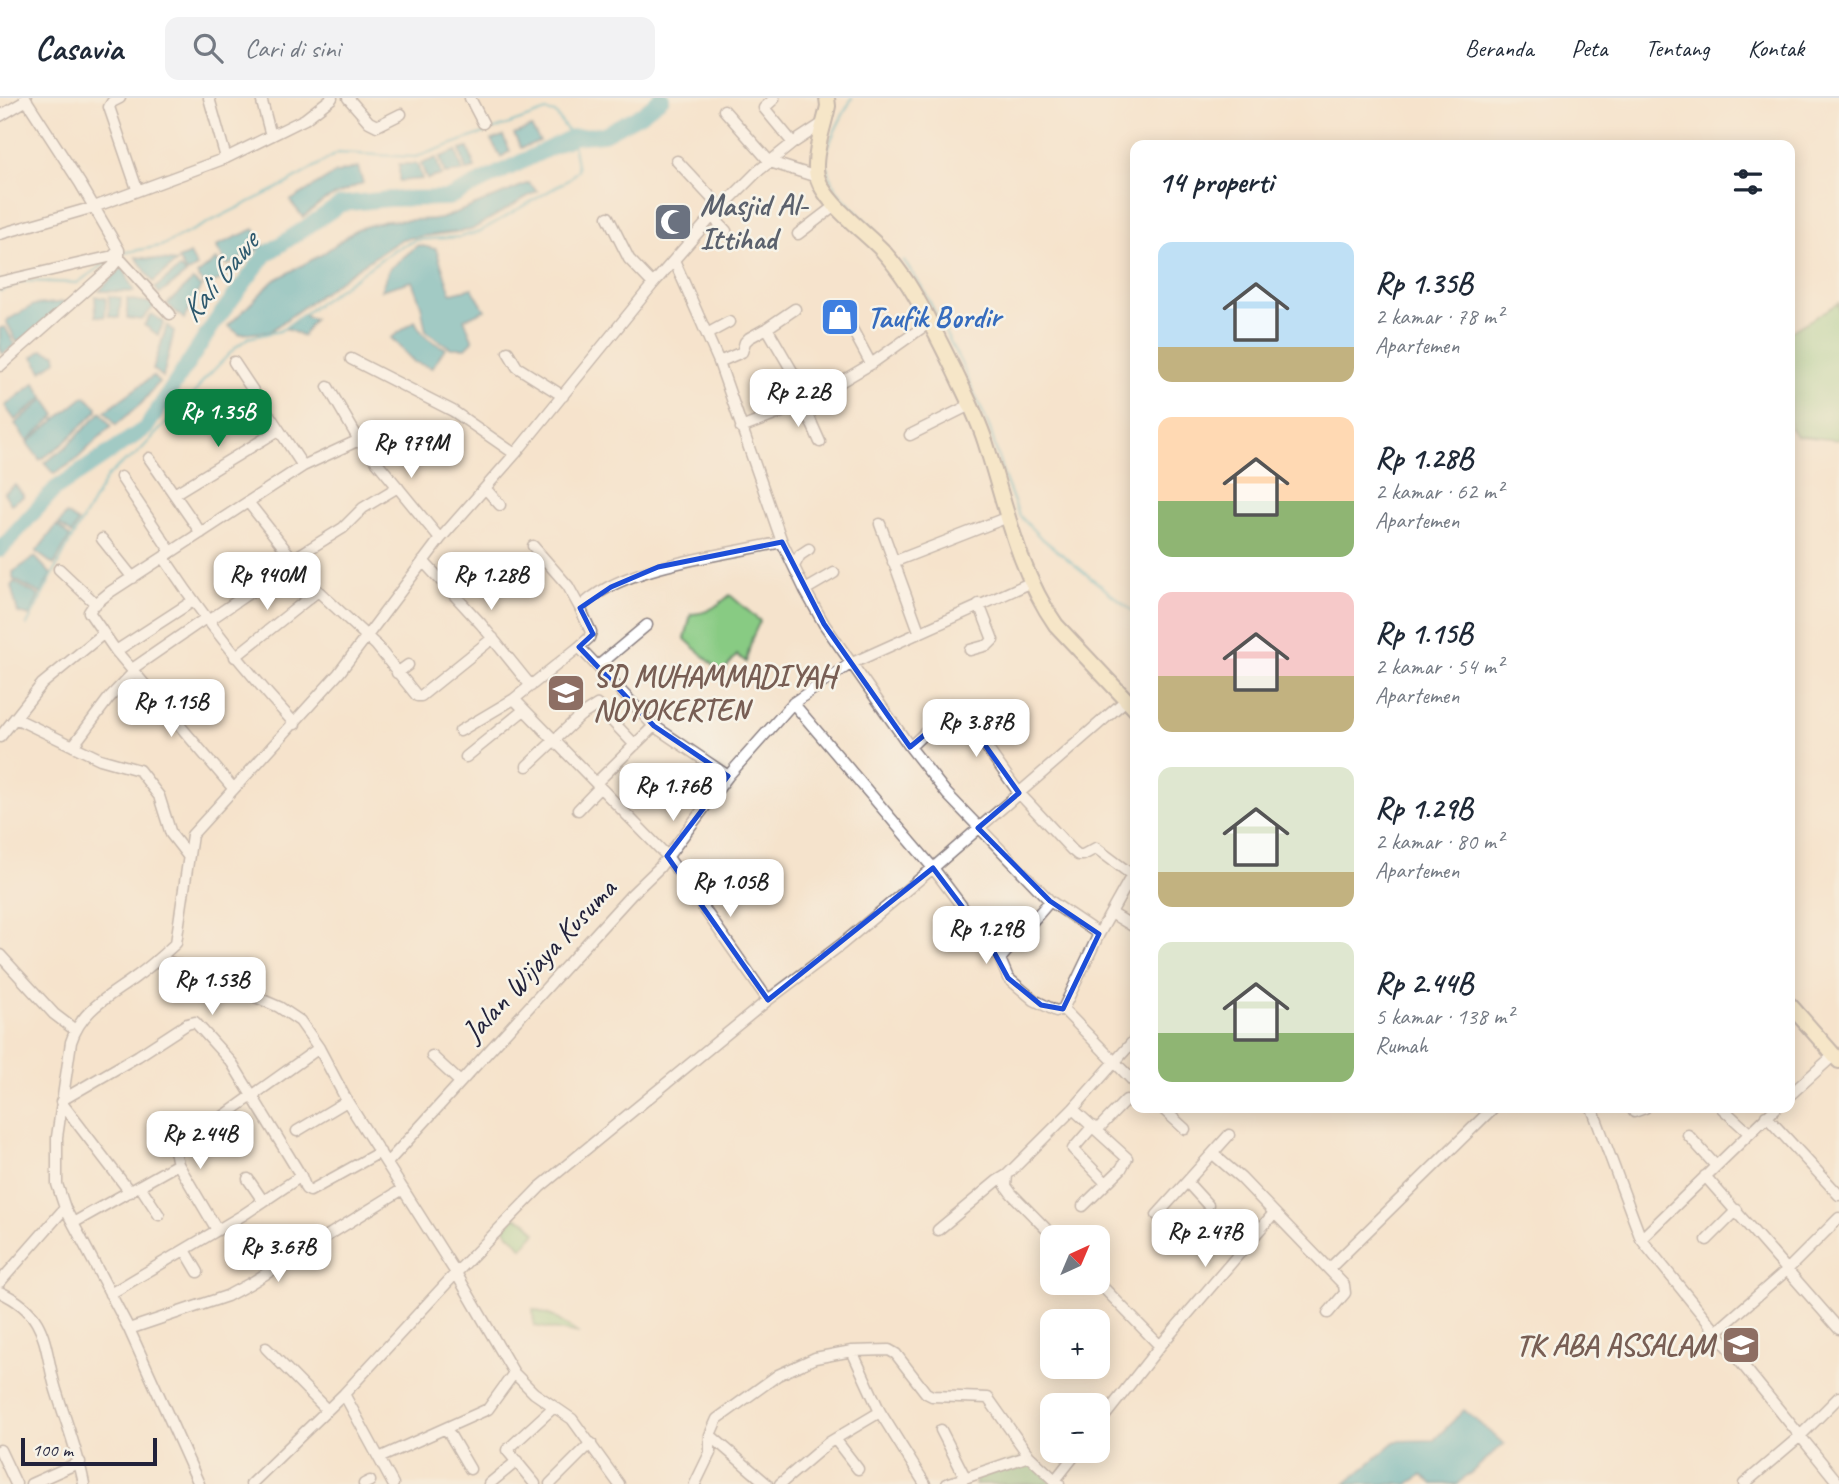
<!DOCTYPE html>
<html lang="id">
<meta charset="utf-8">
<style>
:root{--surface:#fff;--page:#f2f2f3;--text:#1f2937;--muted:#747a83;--line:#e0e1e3;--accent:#0b8043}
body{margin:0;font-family:Caveat,sans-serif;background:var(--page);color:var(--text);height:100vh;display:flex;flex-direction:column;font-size:26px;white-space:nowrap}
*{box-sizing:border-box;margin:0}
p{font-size:23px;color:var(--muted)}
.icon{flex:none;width:38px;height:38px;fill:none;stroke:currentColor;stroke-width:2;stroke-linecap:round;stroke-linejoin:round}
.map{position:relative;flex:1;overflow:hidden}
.drawer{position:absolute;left:1130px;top:42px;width:665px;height:973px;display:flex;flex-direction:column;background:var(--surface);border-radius:14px;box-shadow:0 4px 18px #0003}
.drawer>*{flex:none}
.needle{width:46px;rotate:44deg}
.controls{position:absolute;left:1040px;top:1127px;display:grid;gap:14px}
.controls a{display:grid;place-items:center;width:70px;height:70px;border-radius:14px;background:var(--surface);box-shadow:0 4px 18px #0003;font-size:35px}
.scale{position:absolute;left:21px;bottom:18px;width:136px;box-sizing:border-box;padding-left:7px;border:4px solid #22223b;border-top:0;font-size:19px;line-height:24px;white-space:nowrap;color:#22223b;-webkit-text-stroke:5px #f7f3e8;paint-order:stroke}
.price{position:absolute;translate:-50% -60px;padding:0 16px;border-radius:14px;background:#fff;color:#222;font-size:23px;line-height:46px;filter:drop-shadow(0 2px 4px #0008)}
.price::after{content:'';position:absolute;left:50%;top:42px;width:21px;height:16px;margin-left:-10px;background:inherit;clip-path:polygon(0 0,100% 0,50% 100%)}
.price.on{background:var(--accent);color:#fff}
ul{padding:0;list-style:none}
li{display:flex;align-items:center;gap:21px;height:175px;padding:0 28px}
li span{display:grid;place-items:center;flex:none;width:196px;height:140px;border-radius:14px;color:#555}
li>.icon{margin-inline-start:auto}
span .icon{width:84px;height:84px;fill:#fffc;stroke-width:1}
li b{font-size:30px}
h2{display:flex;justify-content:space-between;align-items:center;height:84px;padding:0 28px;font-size:30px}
header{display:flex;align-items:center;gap:42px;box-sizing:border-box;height:98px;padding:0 35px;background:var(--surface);border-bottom:2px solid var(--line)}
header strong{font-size:33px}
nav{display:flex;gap:38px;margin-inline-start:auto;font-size:24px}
.search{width:490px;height:63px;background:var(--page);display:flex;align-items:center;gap:18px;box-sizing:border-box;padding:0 24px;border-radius:14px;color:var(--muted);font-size:26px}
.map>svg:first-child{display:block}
.green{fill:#88cb83;stroke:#55765f;stroke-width:2}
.forest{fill:#6eaf71;stroke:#486856;stroke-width:2}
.water{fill:#3dabbb;stroke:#30667b;stroke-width:2}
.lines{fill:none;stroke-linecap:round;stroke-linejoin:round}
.stream{stroke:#3dabbb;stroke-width:2.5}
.river{stroke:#3dabbb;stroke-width:16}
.street-casing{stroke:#8c8284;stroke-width:13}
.secondary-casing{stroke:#8c8284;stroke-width:18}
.street{stroke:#fff;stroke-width:10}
.secondary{stroke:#f6e9c3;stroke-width:14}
.marked{fill:none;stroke:#1d4ed8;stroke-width:5;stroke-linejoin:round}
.labels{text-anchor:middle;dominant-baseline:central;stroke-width:5;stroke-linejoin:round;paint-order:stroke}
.worship-label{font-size:30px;font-weight:bold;fill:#5b616d;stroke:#f7f3e8;text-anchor:start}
.shop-label{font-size:30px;font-weight:bold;fill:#366cbe;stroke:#f7f3e8;text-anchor:start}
.education-label{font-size:30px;font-weight:bold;fill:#785e54;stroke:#f7f3e8;text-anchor:start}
.street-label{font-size:30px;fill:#22223b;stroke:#f7f3e8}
.water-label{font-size:32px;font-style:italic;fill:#2d596e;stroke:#f7f3e8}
</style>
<header>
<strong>Casavia</strong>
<div class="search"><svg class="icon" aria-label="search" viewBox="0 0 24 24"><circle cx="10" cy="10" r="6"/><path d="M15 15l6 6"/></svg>Cari di sini</div>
<nav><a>Beranda</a><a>Peta</a><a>Tentang</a><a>Kontak</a></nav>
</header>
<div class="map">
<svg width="1839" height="1386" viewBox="0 0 1839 1386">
<rect width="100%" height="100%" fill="#f7f3e8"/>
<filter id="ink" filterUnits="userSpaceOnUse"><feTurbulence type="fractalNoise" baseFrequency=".0143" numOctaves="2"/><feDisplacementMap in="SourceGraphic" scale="14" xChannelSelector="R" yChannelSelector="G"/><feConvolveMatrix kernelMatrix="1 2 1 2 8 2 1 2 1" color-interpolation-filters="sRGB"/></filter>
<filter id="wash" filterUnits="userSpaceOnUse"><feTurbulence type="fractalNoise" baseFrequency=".00686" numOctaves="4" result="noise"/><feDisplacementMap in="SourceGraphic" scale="28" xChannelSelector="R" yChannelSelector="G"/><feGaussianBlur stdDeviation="1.57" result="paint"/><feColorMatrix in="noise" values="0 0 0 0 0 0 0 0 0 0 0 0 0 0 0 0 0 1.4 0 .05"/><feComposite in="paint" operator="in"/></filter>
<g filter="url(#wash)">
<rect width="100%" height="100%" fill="#f5e3cc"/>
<path class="green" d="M1839,205V342L1797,338L1790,330V234Z
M730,497L760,523L752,540L746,564L737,557L722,575L685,541L691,516C708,516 718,507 730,497Z
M515,1119L526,1123L536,1135L522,1150L504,1130Z
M533,1211L554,1219L579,1236L534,1228Z"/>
<path class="forest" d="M1026,1359L1053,1386H975L978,1374Z"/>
<path class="water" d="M531,29L540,43L521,50L514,36Z
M503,38L510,53L501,59L491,42Z
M468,50L475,70L466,73L460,52Z
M456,53L463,74L445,76L440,59Z
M436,60L441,77L427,81L421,66Z
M399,66H417L422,81L399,83Z
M358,69L363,85L324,102L303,119L290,103L334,76Z
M529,85L537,93L471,132L402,141L350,175L269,234L239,236L228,228L273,183L321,157L357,131L385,123L441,121Z
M254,131L264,148L227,168L216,148Z
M418,147L436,151L451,195L472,190L485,212L464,221L473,243L466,250H451L426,234L421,207L412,183L381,192L389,171Z
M190,156L197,169L187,175L178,161Z
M136,159L177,164L153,184Z
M217,161L225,180L204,187L197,177Z
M123,169L134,194L99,193Z
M180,170L186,176L160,196L155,190Z
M193,182L201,189L184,221L167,206Z
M95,198L106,200L105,219L96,218Z
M109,198L121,200L119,220L109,218Z
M127,201L156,206L142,222L127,220Z
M65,204V207L33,236L17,244L6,223L34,207Z
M152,216L164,224L158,237L144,227Z
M302,217L314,221L303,238L286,231Z
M415,223C422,238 430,243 445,250L432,270L414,264L391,240Z
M167,227L174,234L163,279L153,271Z
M5,229L15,247L3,256L0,249V230Z
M42,252L56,256L57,262L42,273L33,259Z
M153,278L159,284L142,305L116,327L105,313Z
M35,285L44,299L15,322L5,308Z
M85,298L97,309V313L63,346L40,362L27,345Z
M45,301L56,317L27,343L15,326Z
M101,314L111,328L75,363L54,376L44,365L65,350Z
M15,387L24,398L11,406L4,395Z
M66,416L78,424L72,436L59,426Z
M57,427L70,439L54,467L36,454Z
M35,459L51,476L41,496L13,481V474Z
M14,484L39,498L30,518L18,515L11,488Z
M1464,1312L1504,1346L1458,1386H1433L1422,1377L1408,1386H1345L1396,1343L1434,1342Z"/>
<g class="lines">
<path class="stream" d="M852,0C844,16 833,33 828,50C818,85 853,109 875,132
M904,163L923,191L962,267L990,331L1003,376L1019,417L1039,438L1136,516
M0,193L24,183L77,185L107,164
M27,527L67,449L107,379L122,365L136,357L166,325L183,312L203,283L236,249L248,240L280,233L394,152L416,142L460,139L479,134L568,82L578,72L572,39L555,15L546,13L416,59L338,55L286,86L161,148L122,155"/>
<path class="river" d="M0,452L55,391L146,330L215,224L265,157L341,106L389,101L448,100L572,39L604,36L641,16L662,0"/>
</g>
</g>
<g filter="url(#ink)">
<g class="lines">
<g class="street-casing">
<path id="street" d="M25,0L80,85L119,152V160L170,216
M120,0L112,4L109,9L137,91
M209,0L226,60
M261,0L271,38
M348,0L369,24L377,28L401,16
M470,0L483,25
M774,1L764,10L793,45
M724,12L770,64L817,79
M0,18L27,2
M677,63L721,110
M608,119L629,161L653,186
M713,119L726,133
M0,136L94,109L226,60L305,21L332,0
M798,136L836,107
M674,162L719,264L782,444L805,492L824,526L910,649L947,696L1050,803L1099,836
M0,184L113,158L119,152
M850,227L871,266
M767,230L795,211
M707,236L729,224
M508,254L517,269L563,298
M351,261L453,313L515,356
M234,264L303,368
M719,264L742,254L745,244L749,240L767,230L809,302
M0,268L112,169L119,160
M328,289L359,342L440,441
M803,306L820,344
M741,330L803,306L871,266L930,224
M910,337L970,307
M149,360L201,435
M121,379L171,454
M485,390L500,407
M174,396L279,332
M248,404L318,493L376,547L417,598H421L493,540
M880,426L919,533
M102,441L133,480
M533,448L568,488L580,510
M164,460C203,519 247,574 295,626
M293,461L343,430L363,410L398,389
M423,463L481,526L531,588
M893,464L1008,419
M794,468L800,457L809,451
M59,471L96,506
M805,492L834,475
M208,523L268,482
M579,549L589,540L591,534L580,510C619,467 726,457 782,444
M970,552L988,547L993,542L979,506
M116,553L193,503
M235,559L318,493
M598,568L647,527
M132,571L206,520
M397,575L408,567
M514,601L667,758L768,902
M793,605L933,770L988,843L1000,861L1008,880L1034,902L1056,913L1063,911
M15,620L100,661L139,672L159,698L171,736L188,758
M460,633L514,601L579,549L654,628L728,678
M0,639L42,586L103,536
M73,648L109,600L134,574
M910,649L937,623L958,609L1019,695L1072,752L1078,757H1083L1096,750L1132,777
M466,659L524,612
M527,668L580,618L597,607L635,647
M596,685L654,628
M233,690L116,553L89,514L93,508L110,494L303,368L359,342
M578,712L600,689
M1136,770L1099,836L1063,911L1136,986
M1111,815L1136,830
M0,857L54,916L75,932
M159,861L183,868L279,909L300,923L319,950L347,1003L456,1175L514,1275L534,1295L572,1321L619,1386
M1000,861L1050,803
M432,958L460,984
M1790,997L1834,957
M62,1002L138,958L187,926L195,924L232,965L301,1078
M61,1004L130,1094
M1162,1010L1185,1031
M1592,1010L1641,1141L1839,1386
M1722,1010L1749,1035
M1073,1011L1127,1060L1121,1071L1083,1108
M1634,1014L1645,1010
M1766,1018L1839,1097
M161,1022L175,1053L178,1066L217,1132
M1093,1028L1073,1051L1106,1085
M1097,1032L1126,1002
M297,1033L347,1003
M1688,1037L1716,1068
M175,1053L319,950
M1213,1056L1241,1080L1344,1187L1345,1195L1328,1215
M387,1065L631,797L659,770L728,678L793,605L850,566L1032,484
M1705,1078L1839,1231
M248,1081L263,1103
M1187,1084L1208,1107
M140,1088L159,1117
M1157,1117L1229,1037
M73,1125L178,1066
M938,1132L997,1083L1007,1077
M1054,1139L1011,1095L1006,1088L1007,1077L1073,1011L1136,940
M1641,1141L1776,1010
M1707,1142L1737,1112
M185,1152L198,1174
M1329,1171L1493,1010
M1097,1183L1160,1248
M0,1184L65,1110
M0,1194C50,1217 43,1249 56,1292C66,1324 78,1354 84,1386
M110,1196L243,1117L301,1078L306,1091L310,1093L380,1054
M129,1231L227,1198L251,1185L403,1091
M1715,1235L1788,1171L1839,1120
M266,1250L327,1312
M852,1253L880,1314L925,1386
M344,1296L393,1386
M1097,1328L1160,1248L1274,1115
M446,1330L470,1371
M941,1332L965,1379
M710,1337L767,1386
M835,1341L858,1371
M0,1352L16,1386
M379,1360L488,1311L514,1275
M1056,1381L1078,1353
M31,1386L80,1364
M199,1386L129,1231L65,1110L57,1086V1039L71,944C82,910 111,898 137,878C151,868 163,857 176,845L192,737L339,575L440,441L515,356L653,186L708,123L757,74L793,45L825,24
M251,1386L344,1296L456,1175L540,1089L768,902L842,846L933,770L1126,602
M364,1386L370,1383
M489,1386L517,1363
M535,1386L507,1352L554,1309
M550,1386L591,1345
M695,1386L710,1355V1337L717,1321L778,1277L815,1260L852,1253L889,1252L896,1256L926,1295L932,1298L988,1300L1029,1358L1059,1386
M780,1386L828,1345L880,1314
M947,1386L1029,1358
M1744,1386L1799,1339L1839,1299"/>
</g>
<g class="secondary-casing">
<path id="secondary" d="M827,0L828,8C824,28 815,50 816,71C817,100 862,131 882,152C891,162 900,174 908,186C925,213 939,242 953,270C964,294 977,318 985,343C1005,405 1018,473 1056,527L1136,612
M1790,907L1839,963"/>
</g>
<use href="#street" class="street"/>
<use href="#secondary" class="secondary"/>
</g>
</g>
<path d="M0 0H1839V1386H0ZM782,444L824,526L910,649L958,609L1019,695L978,730L1050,803L1099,836L1063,911L1041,907L1008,880L988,843L933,770L768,902L667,758L728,678L654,628L579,549L593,536L580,510L611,489L658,469Z" fill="#f5e3cc" fill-opacity=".55" fill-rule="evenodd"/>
<path class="marked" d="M782,444L824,526L910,649L958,609L1019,695L978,730L1050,803L1099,836L1063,911L1041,907L1008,880L988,843L933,770L768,902L667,758L728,678L654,628L579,549L593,536L580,510L611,489L658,469Z"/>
<defs>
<g id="mosque-square" transform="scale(2.0125)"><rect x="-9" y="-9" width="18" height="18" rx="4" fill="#6b7280" stroke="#f7f3e8"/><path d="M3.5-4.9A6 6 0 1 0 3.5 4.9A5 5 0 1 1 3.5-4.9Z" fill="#fff"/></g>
<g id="shop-square" transform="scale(2.0125)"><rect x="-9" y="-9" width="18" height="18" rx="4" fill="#3f7fe0" stroke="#f7f3e8"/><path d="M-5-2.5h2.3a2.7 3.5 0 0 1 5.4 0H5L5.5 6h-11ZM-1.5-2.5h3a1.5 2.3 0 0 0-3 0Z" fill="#fff"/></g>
<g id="school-square" transform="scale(2.0125)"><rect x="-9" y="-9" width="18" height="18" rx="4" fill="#8d6e63" stroke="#f7f3e8"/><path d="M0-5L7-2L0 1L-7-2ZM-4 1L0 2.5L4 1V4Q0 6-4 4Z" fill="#fff"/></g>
</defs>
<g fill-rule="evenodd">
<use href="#mosque-square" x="673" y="124"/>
<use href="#shop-square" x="840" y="219"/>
<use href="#school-square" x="566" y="595"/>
<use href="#school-square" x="1741" y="1247"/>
</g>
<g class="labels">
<g class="worship-label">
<text x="700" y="107">Masjid Al-<tspan x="700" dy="34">Ittihad</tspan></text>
</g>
<g class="shop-label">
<text x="867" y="219">Taufik Bordir</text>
</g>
<g class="education-label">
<text x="593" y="578">SD MUHAMMADIYAH<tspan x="593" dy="34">NOYOKERTEN</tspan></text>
<text x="1714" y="1247" text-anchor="end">TK ABA ASSALAM</text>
</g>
<g class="street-label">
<text transform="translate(539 862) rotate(-47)">Jalan Wijaya Kusuma</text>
</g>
<g class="water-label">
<text transform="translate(219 179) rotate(-51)">Kali Gawe</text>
</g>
</g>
</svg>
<div class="controls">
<a><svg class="needle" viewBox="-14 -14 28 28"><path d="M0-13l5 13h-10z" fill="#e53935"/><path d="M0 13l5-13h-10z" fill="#747a83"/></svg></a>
<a>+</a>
<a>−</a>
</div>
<div class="scale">100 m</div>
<b class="price" style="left:798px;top:331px">Rp 2.2B</b>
<b class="price on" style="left:218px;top:351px">Rp 1.35B</b>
<b class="price" style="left:411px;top:382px">Rp 979M</b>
<b class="price" style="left:267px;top:514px">Rp 940M</b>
<b class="price" style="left:491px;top:514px">Rp 1.28B</b>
<b class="price" style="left:171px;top:641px">Rp 1.15B</b>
<b class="price" style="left:976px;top:661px">Rp 3.87B</b>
<b class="price" style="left:673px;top:725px">Rp 1.76B</b>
<b class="price" style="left:730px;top:821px">Rp 1.05B</b>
<b class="price" style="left:986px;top:868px">Rp 1.29B</b>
<b class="price" style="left:212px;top:919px">Rp 1.53B</b>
<b class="price" style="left:200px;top:1073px">Rp 2.44B</b>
<b class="price" style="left:1205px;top:1171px">Rp 2.47B</b>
<b class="price" style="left:278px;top:1186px">Rp 3.67B</b>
<section class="drawer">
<h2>14 properti<svg class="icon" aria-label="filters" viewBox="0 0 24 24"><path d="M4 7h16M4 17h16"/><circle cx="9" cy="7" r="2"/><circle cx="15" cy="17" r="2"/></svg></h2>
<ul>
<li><span style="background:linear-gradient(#bfe0f5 75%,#c2b280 0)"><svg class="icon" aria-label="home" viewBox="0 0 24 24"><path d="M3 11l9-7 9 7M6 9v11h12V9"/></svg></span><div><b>Rp 1.35B</b><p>2 kamar · 78 m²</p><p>Apartemen</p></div></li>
<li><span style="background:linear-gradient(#ffd9b3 60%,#8fb573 0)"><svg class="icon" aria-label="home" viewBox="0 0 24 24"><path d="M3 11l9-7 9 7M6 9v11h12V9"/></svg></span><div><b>Rp 1.28B</b><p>2 kamar · 62 m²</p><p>Apartemen</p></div></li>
<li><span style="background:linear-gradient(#f6c9c9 60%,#c2b280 0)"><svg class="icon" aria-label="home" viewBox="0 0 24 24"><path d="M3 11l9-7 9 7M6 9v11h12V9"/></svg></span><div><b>Rp 1.15B</b><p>2 kamar · 54 m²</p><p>Apartemen</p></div></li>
<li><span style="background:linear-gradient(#dfe7d0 75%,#c2b280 0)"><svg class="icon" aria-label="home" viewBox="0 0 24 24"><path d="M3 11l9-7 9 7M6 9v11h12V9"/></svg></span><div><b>Rp 1.29B</b><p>2 kamar · 80 m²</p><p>Apartemen</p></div></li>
<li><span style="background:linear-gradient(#dfe7d0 65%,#8fb573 0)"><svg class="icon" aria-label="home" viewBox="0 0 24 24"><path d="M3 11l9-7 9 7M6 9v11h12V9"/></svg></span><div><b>Rp 2.44B</b><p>5 kamar · 138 m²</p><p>Rumah</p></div></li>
</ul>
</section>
</div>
